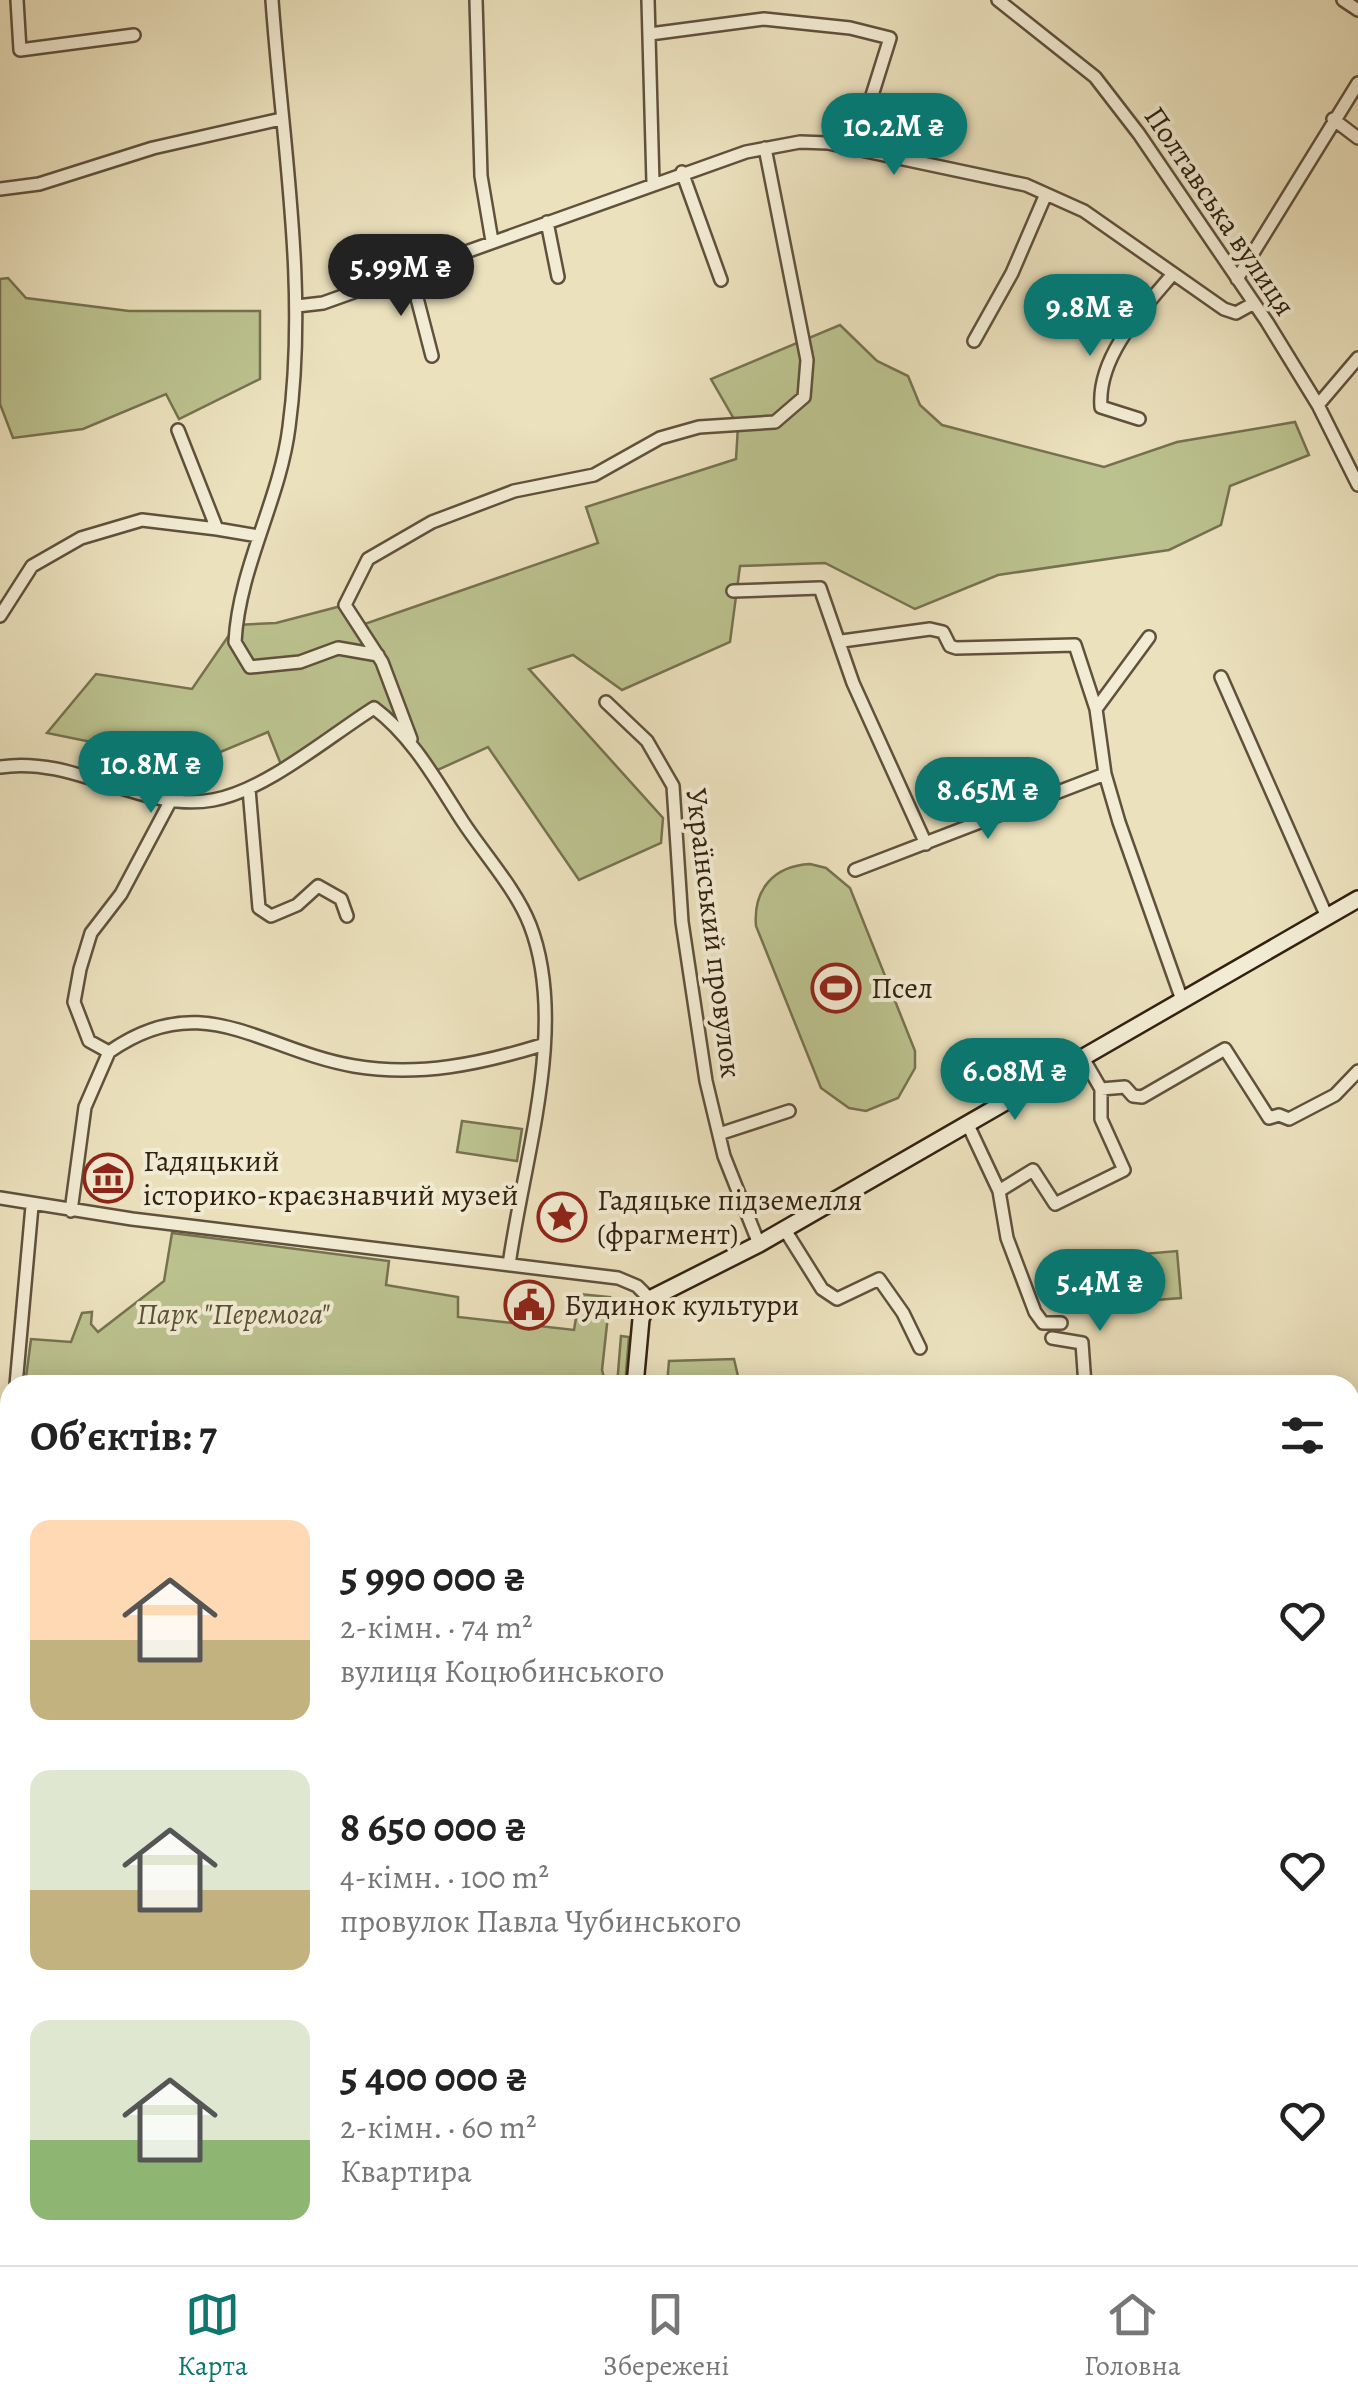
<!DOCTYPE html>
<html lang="uk">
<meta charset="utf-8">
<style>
:root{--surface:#fff;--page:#f6f6f6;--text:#222;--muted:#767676;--line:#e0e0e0;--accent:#0f766e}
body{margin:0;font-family:Alegreya,serif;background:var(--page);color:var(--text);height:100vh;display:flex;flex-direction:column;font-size:38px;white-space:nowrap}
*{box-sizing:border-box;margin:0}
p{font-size:32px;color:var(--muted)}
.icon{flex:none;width:55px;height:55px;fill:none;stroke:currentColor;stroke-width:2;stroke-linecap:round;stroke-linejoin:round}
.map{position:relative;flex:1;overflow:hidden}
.panel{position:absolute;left:0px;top:1375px;width:1360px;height:890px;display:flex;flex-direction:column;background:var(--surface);border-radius:30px 30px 0 0;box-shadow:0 5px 25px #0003}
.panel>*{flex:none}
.price{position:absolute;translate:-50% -85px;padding:0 22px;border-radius:35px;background:var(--accent);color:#fff;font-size:32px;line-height:65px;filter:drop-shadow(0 2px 5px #0008)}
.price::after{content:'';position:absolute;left:50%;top:60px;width:30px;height:22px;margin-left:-15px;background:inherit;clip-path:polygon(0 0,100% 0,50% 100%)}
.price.current{background:#222;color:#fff}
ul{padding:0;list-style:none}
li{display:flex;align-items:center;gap:30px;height:250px;padding:0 30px}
li span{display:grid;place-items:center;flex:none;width:280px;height:200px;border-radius:20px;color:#555}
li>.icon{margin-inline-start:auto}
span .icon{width:120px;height:120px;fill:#fffc;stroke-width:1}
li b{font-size:42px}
h2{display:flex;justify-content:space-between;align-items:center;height:120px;padding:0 30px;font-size:42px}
.tab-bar{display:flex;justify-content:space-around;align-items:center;height:140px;border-top:2px solid var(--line);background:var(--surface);font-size:28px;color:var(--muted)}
.tab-bar a{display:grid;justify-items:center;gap:5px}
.tab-bar .current{color:var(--accent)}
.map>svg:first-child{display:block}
.green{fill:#bbc28e;stroke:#767250;stroke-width:2.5}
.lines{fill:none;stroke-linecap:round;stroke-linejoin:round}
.street-casing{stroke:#60513c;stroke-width:16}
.secondary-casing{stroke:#322111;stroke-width:20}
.street{stroke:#f2ecd4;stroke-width:11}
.secondary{stroke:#f2ecd4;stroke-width:15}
.labels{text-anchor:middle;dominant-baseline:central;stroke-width:8;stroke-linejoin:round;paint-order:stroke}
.street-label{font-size:30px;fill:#322111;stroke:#f2ecd4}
.poi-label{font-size:30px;fill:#322111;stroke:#f2ecd4;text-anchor:start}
.park-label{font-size:30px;font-style:italic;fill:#5b5136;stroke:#f2ecd4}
</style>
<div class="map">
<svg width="1358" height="2265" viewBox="0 0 1358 2265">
<rect width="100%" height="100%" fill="#ebe1bd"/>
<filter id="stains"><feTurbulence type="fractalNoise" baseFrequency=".002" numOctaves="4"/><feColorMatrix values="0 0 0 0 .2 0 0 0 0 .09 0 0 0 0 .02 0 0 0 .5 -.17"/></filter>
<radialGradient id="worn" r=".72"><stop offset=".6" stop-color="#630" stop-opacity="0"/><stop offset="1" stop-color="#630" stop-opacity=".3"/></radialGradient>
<path class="green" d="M8,278L26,298L129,311H260V379L179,419L166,394L83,429L13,438L0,404V279Z
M840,325L877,361L908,376L920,405L942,425L1104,467L1177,442L1295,422L1309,455L1230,486L1221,525L1169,550L998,575L915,609L825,563L740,566L730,642L622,690L573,655L529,669L663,818L661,843L579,880L488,747L431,773L374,708L282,767L268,732L194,763L47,733L96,674L192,689L236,625L276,623L345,605L359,626L598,543L586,507L736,459L738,426L711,379Z
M810,864L826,868L850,888L915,1051V1068L898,1098L866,1111L849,1108L821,1088L756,926C753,889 774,866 810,864Z
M462,1121L522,1129L517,1161L457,1152Z
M172,1233L389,1261L386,1285L458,1297V1317L574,1330L580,1294L610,1297L602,1370L606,1385H25L31,1339L71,1342L82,1313L92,1312L91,1324L98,1332L164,1281Z
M1177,1251L1181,1298L1090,1305L1086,1259Z
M621,1336L629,1337L625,1385H617Z
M734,1359L740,1385H667L669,1361Z"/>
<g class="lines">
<g class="street-casing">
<path id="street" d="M17,0L20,50L134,35
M272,0C282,142 308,285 289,427C280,500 239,567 235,642L250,667L300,662L338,648L378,655
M476,0L481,176L492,241
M648,0L653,183
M998,0L1095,77L1139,134L1267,322L1318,405L1358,485
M1343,0L1358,10
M650,34L764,19L850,28L890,38L869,105L867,150
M1333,119L1358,138
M682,172L721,280
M0,189L39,184L153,148L281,119
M547,222L558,277
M410,271L432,356
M1237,279L1358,83
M297,306L323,303L746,152L800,142L828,143L1026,185L1084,211L1224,309L1236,313L1254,303
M974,341L1012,273L1046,194
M1318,405L1358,358
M1139,419L1101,407C1097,357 1142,310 1172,275
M178,430L217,529L258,536
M733,591L820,588L853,683L926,844
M0,616L32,566L81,538L142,520L217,529
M842,641L930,629L943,632L950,646L956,648L1075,645L1096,709L1105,774L1119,822L1182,1000
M1221,677L1327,917
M606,702L647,741L673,786L682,922L706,1081L724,1156L759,1244
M1096,709L1149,637
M411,739L382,662L345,605L368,559L432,522L514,491L594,475L660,438L699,427L775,422L804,397L807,360L765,148
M0,767C75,755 143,813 213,800C265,791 328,737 374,708C413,737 437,782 463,822C484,854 516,889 530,925C569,1026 523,1161 509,1265
M249,789L259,908L271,916L297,905L318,886L341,899L347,916
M855,870L1105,774
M109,1052C203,986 261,1050 354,1066C419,1077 480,1064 542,1045
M109,1052L89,1041L74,1002L80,969L91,933L121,894L171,800
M1083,1058L1101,1089L1125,1087L1133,1096L1142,1097L1225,1049L1269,1118L1279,1115L1289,1119L1335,1095L1358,1071
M968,1125L999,1191L1033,1170L1055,1204L1124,1170L1101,1119V1089
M719,1134L789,1111
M999,1191L1007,1238L1035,1312L1043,1323H1061
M0,1198L132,1219L618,1278L637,1286L650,1299
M71,1211L85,1107L109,1052
M785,1230L822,1289L837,1299L879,1279L903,1313L920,1348
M1052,1338L1082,1343L1085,1385
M16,1385L32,1206
M926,1385H938
M1350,1471H1358
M10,1481L6,1625L10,1626
M0,1685L6,1625
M0,1820L10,1813
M0,1926L10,1925
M0,2147L10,2146
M159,2259L166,2255
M79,2265V2255
M553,2265L561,2255"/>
</g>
<g class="secondary-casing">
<path id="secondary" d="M635,1385L641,1319L650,1299L759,1244L1358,899
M1199,2255L1210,2265"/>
</g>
<use href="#street" class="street"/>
<use href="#secondary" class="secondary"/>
</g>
<defs>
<g id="stadium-ring" transform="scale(2.5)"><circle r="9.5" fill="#f2ecd4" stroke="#8f2418" stroke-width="1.5"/><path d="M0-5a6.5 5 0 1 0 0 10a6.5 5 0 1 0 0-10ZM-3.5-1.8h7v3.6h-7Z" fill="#8f2418"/></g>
<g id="museum-ring" transform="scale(2.5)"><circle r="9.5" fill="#f2ecd4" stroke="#8f2418" stroke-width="1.5"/><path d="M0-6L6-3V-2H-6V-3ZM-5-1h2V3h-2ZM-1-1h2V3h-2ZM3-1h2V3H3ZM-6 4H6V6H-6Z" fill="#8f2418"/></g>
<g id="sight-ring" transform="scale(2.5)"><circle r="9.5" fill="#f2ecd4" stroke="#8f2418" stroke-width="1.5"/><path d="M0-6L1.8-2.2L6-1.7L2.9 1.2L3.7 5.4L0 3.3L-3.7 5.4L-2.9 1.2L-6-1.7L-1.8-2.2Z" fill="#8f2418"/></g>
<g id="civic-ring" transform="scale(2.5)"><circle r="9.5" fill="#f2ecd4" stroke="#8f2418" stroke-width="1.5"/><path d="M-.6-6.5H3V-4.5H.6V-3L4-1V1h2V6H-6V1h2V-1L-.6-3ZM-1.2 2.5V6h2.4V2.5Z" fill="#8f2418"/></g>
</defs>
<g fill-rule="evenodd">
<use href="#stadium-ring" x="836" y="988"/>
<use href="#museum-ring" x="108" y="1178"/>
<use href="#sight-ring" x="562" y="1217"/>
<use href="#civic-ring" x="529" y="1305"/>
</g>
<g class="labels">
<g class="street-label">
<text transform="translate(1220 211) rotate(56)">Полтавська вулиця</text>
<text transform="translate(714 933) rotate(83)">Український провулок</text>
</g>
<g class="poi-label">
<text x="871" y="988">Псел</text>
<text x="143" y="1161">Гадяцький<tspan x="143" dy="34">історико-краєзнавчий музей</tspan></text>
<text x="597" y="1200">Гадяцьке підземелля<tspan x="597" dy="34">(фрагмент)</tspan></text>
<text x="564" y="1305">Будинок культури</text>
</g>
<g class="park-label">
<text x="233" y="1314">Парк "Перемога"</text>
</g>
</g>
<rect width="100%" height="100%" filter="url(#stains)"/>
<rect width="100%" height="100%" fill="url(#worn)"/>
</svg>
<b class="price" style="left:894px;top:178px">10.2M ₴</b>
<b class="price current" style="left:401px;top:319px">5.99M ₴</b>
<b class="price" style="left:1090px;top:359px">9.8M ₴</b>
<b class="price" style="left:151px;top:816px">10.8M ₴</b>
<b class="price" style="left:988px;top:842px">8.65M ₴</b>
<b class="price" style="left:1015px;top:1123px">6.08M ₴</b>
<b class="price" style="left:1100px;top:1334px">5.4M ₴</b>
<section class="panel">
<h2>Об’єктів: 7<svg class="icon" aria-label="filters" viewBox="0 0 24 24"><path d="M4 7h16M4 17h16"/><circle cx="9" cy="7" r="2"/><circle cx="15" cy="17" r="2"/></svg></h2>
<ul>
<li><span style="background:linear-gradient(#ffd9b3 60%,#c2b280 0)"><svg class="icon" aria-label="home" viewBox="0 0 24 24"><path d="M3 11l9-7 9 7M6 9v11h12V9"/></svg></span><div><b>5 990 000 ₴</b><p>2-кімн. · 74 m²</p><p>вулиця Коцюбинського</p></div><svg class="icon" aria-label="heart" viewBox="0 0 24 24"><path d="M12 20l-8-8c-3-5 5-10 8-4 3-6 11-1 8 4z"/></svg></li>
<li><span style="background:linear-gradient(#dfe7d0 60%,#c2b280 0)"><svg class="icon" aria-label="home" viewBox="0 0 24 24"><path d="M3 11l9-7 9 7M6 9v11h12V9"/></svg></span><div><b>8 650 000 ₴</b><p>4-кімн. · 100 m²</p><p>провулок Павла Чубинського</p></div><svg class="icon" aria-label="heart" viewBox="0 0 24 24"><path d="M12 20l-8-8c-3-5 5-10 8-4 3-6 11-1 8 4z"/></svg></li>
<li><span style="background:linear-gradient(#dfe7d0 60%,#8fb573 0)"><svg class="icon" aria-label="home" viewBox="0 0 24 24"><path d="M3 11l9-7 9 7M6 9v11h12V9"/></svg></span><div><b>5 400 000 ₴</b><p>2-кімн. · 60 m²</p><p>Квартира</p></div><svg class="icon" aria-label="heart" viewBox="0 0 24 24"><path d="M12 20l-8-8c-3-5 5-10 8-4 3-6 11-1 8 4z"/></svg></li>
</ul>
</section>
</div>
<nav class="tab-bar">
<a class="current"><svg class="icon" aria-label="map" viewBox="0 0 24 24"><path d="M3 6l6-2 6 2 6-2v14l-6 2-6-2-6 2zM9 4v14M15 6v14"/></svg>Карта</a>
<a><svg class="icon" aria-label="saved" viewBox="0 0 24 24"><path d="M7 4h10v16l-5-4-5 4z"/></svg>Збережені</a>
<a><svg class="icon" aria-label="home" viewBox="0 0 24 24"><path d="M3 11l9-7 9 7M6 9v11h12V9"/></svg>Головна</a>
</nav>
